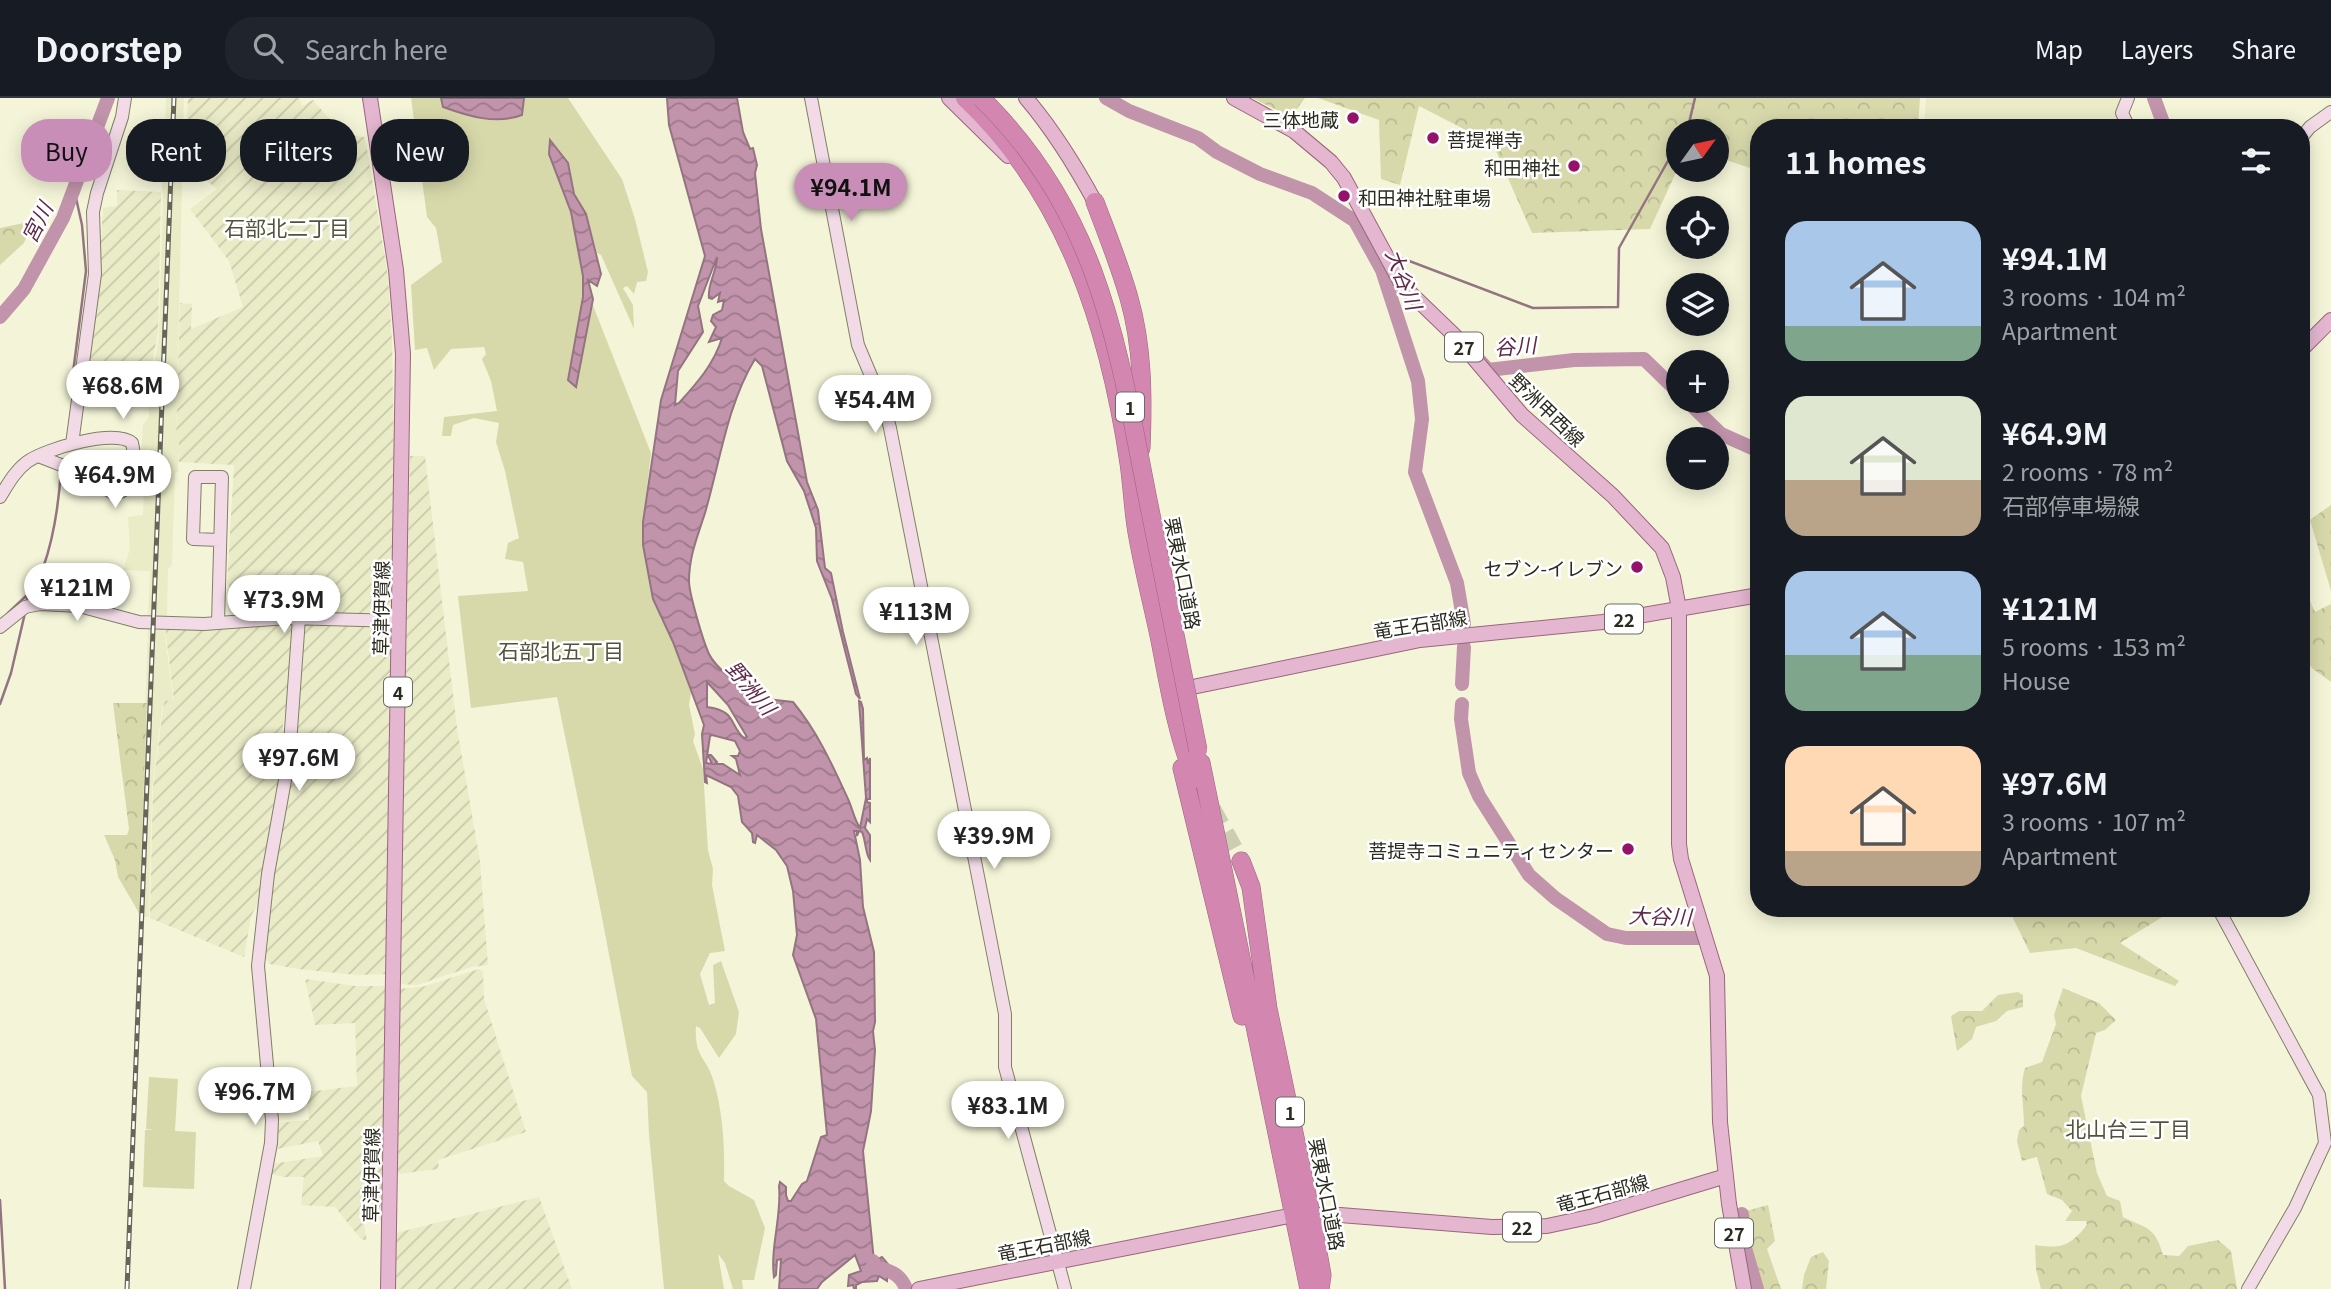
<!DOCTYPE html>
<meta charset="utf-8">
<style>
:root{--surface:#171b24;--page:#20242c;--text:#f1f3f6;--muted:#9ea1a6;--line:#363941;--accent:#c88eb7}
body{margin:0;font-family:Georgia,"Noto Sans JP",serif;background:var(--page);color:var(--text);height:100vh;display:flex;flex-direction:column;font-size:26px;white-space:nowrap}
*{box-sizing:border-box;margin:0}
p{font-size:23px;color:var(--muted)}
.icon{flex:none;width:38px;height:38px;fill:none;stroke:currentColor;stroke-width:2;stroke-linecap:round;stroke-linejoin:round}
.map{position:relative;flex:1;overflow:hidden}
.details{position:absolute;left:1750px;top:21px;width:560px;height:798px;display:flex;flex-direction:column;background:var(--surface);border-radius:28px;box-shadow:0 4px 18px #0003}
.details>*{flex:none}
.top-card{position:absolute;left:21px;top:21px;width:665px;height:63px;display:flex;gap:14px}
.needle{width:46px;rotate:57deg}
.controls{position:absolute;left:1666px;top:21px;display:grid;gap:14px}
.controls a{display:grid;place-items:center;width:63px;height:63px;border-radius:50%;background:var(--surface);box-shadow:0 4px 18px #0003;font-size:35px}
.price{position:absolute;translate:-50% -60px;padding:0 16px;border-radius:24px;background:#fff;color:#222;font-size:23px;line-height:46px;filter:drop-shadow(0 2px 4px #0008)}
.price::after{content:'';position:absolute;left:50%;top:42px;width:21px;height:16px;margin-left:-10px;background:inherit;clip-path:polygon(0 0,100% 0,50% 100%)}
.price.current{background:var(--accent);color:#111}
ul{padding:0;list-style:none}
li{display:flex;align-items:center;gap:21px;height:175px;padding:0 35px}
li span{display:grid;place-items:center;flex:none;width:196px;height:140px;border-radius:21px;color:#555}
li>.icon{margin-inline-start:auto}
span .icon{width:84px;height:84px;fill:#fffc;stroke-width:1}
li b{font-size:30px}
h2{display:flex;justify-content:space-between;align-items:center;height:84px;padding:0 35px;font-size:30px}
.chip{padding:0 24px;border-radius:28px;background:var(--surface);box-shadow:0 4px 18px #0003;font-size:24px;line-height:63px}
.chip.current{background:var(--accent);color:#111}
header{display:flex;align-items:center;gap:42px;box-sizing:border-box;height:98px;padding:0 35px;background:var(--surface);border-bottom:2px solid var(--line)}
header strong{font-size:33px}
nav{display:flex;gap:38px;margin-inline-start:auto;font-size:24px}
.search{width:490px;height:63px;background:var(--page);display:flex;align-items:center;gap:18px;box-sizing:border-box;padding:0 24px;border-radius:28px;color:var(--muted);font-size:26px}
.map>svg:first-child{display:block}
.built{fill:#eaebc7}
.industrial{fill:url(#industrial-furrows)}
.green{fill:#d8d9ab}
.forest{fill:url(#forest-crowns)}
.water{fill:url(#water-waves);stroke:#947481;stroke-width:2;fill-rule:evenodd}
.lines{fill:none;stroke-linecap:round;stroke-linejoin:round}
.stream{stroke:#947481;stroke-width:2.5}
.river{stroke:#c194ab;stroke-width:14}
.highway-tunnel{stroke:#cccdb3;stroke-width:18;stroke-dasharray:18 9;stroke-linecap:butt}
.secondary-casing{stroke:#7f8066;stroke-width:14}
.primary-casing{stroke:#98667e;stroke-width:16}
.highway-casing{stroke:#98667e;stroke-width:19}
.secondary{stroke:#f2dbe7;stroke-width:12}
.primary{stroke:#e5b6d0;stroke-width:14}
.highway{stroke:#d386b0;stroke-width:18}
.rail-casing{stroke:#656655;stroke-width:5}
.rail{stroke:#fff;stroke-width:2.5;stroke-dasharray:8;stroke-linecap:butt}
.highway-bridge-casing{stroke:#98667e;stroke-width:19;stroke-linecap:butt}
.highway-bridge{stroke:#d386b0;stroke-width:18}
.poi-dot{fill:#95126a;stroke:#fff;stroke-width:2.5}
.labels{text-anchor:middle;dominant-baseline:central;stroke-width:5;stroke-linejoin:round;paint-order:stroke}
.shield{fill:#fff;stroke:#6b6b63;stroke-width:2}
.shield-label{font-size:18px;font-weight:bold;fill:#2b2b20}
.poi-label{font-size:19px;fill:#2b2b20;stroke:#fff;text-anchor:end}
.street-label{font-size:19px;fill:#2b2b20;stroke:#fff}
.water-label{font-size:21px;font-style:italic;fill:#62294b;stroke:#fff}
.neighbourhood-label{font-size:21px;fill:#52533a;stroke:#fff}
</style>
<header>
<strong>Doorstep</strong>
<div class="search"><svg class="icon" aria-label="search" viewBox="0 0 24 24"><circle cx="10" cy="10" r="6"/><path d="M15 15l6 6"/></svg>Search here</div>
<nav><a>Map</a><a>Layers</a><a>Share</a></nav>
</header>
<div class="map">
<svg width="2331" height="1191" viewBox="0 0 2331 1191">
<defs>
<pattern id="industrial-furrows" width="10" height="10" patternUnits="userSpaceOnUse" patternTransform="scale(1.75)"><rect width="10" height="10" fill="#eaebc7"/><path d="M-1 1l2-2M0 10L10 0M9 11l2-2" fill="none" stroke="#c9caab"/></pattern>
<pattern id="forest-crowns" width="20" height="18" patternUnits="userSpaceOnUse" patternTransform="scale(1.75)"><rect width="20" height="18" fill="#d8d9ab"/><path d="M2 6a3 3 0 1 1 6 0M12 15a3 3 0 1 1 6 0" fill="none" stroke="#baba93"/></pattern>
<pattern id="water-waves" width="16" height="10" patternUnits="userSpaceOnUse" patternTransform="scale(1.75)"><rect width="16" height="10" fill="#c194ab"/><path d="M0 5q4-4 8 0t8 0" fill="none" stroke="#9d798b"/></pattern>
</defs>
<rect width="100%" height="100%" fill="#f4f5d8"/>
<path class="built" d="M166,0H184L176,340L179,343L178,373L175,376L172,467L168,471L167,519H148L150,473L123,472L130,451L128,419L143,417L144,390L149,389L151,357L141,356L143,327L149,318L148,303L159,238L163,96L157,57L165,48Z
M1926,0H2125L2118,30H1924Z
M148,529L164,530L173,602L163,603L152,691L149,819H138Z"/>
<path class="industrial" d="M188,0H299L302,8L313,2L343,37L365,39L388,178L392,243L394,357L391,510L384,515H275L249,519L227,485L234,367L179,364V343L176,340L180,205L192,206L191,231L243,209L229,163L190,111L217,91L185,66Z
M117,92L161,94L158,234L147,292L136,289L135,268L87,274L99,175L103,110L117,108Z
M410,358H425L457,630L480,763L488,867L471,869L417,887L398,886Z
M307,524L392,528L387,876L356,877L298,871L270,866L264,858L278,734L299,613L304,527Z
M291,526L292,559L289,597L283,627V660L258,806L251,818L244,859L150,820L153,689L164,603L174,602L165,530Z
M479,871L483,873L484,901L526,1034L438,1062L439,1071L397,1076L398,891L422,889Z
M305,881L356,888H389L385,1122H363L367,1143L360,1140L335,1109L301,1107L304,1079H283L272,1076V1066L323,1058L318,1043L277,1051L278,1025L309,1022L306,994L357,988L355,925L315,927Z
M539,1099L572,1191H396V1135Z"/>
<path class="green" d="M411,0H441L443,10C468,18 496,27 522,17L524,0H568L622,81L635,121L648,174L646,183L637,184L634,196L627,188L623,190L633,207L634,231L601,157L597,155L586,116L574,96L568,65L550,43L549,56L571,114L583,178V199L568,282L576,288L592,205L651,355L643,424L647,472L653,501L673,544L691,595L689,607L695,636L693,643L703,671L708,752L713,771L712,787L725,853L710,855L700,876L709,907L715,905L713,867L721,863L739,914L736,936L719,960L700,930L696,928C694,960 707,959 714,984C723,1016 725,1050 724,1083L729,1088L754,1102L765,1130L754,1182H742L743,1191H733L725,1165L718,1156L724,1191H664L649,1037L647,994L632,978L600,809L557,599L471,610L458,498L528,493L523,464L505,461L508,445L519,440L505,373L496,344L499,325L474,320L453,327L451,338H442L444,319L497,313L491,283L482,261L486,256L484,249L451,251L434,272L427,250L415,252L411,187L442,164L436,130L427,119Z
M149,979L178,981L175,1033L196,1034L194,1091L143,1089L145,1032H154L146,1031Z"/>
<path class="forest" d="M1252,0H1305L1291,19Z
M1318,0H1920L1918,30H1759V73L1717,59V33H1678V70L1650,131L1532,135L1493,46L1419,8L1400,87L1381,81L1379,22Z
M33,123L24,145L0,167V130Z
M2331,407V493L2310,422Z
M2309,501L2315,514L2331,506V584L2313,571L2301,558V505Z
M113,605H147L139,815L118,779L115,762L104,737H127L129,731Z
M2008,810H2177L2120,845L2179,883L2175,888L2076,850L2030,855Z
M2063,890L2099,905L2116,922L2105,932L2096,935L2081,998L2097,1075L2107,1098L2120,1103L2123,1119C2147,1131 2155,1128 2163,1157L2179,1158L2188,1148L2218,1142L2231,1153L2237,1191H2041L2036,1171L2035,1147C2062,1151 2070,1148 2087,1127L2086,1123H2065L2072,1113L2062,1102L2047,1096L2037,1059L2022,1063L2017,1043L2019,1032L2024,1028C2024,1008 2019,989 2025,970L2042,964L2056,926L2054,917Z
M2018,894L2023,897V909L2007,913L1996,923L1976,929L1972,941L1957,953L1951,918L1959,913H1982L1998,897Z
M1768,1107L1775,1143L1767,1151L1781,1191H1750L1735,1116Z
M1823,1154L1829,1163L1826,1191H1802L1804,1177L1811,1159Z"/>
<path class="water" d="M441,0H524L522,17C496,27 468,18 443,9Z
M667,0H737L743,34L750,51L753,50L757,67L755,75L761,131L807,384L818,412L825,470L831,475L843,534L860,601L856,596L832,501L817,463L816,430L804,393L787,363L762,268L755,261C727,307 720,364 705,415C698,437 689,458 689,483C689,495 703,543 709,556C717,573 738,583 748,599L793,604C817,633 832,666 848,701C853,712 854,721 860,730L866,700L859,603L861,604L863,611L864,662L867,660L868,666L870,660V701H867V704L870,705V724L867,721L865,730L870,737V762C865,755 866,743 862,734L859,733L857,738V733H854L860,762L863,809L874,854L875,924L873,933L875,952L871,1013L863,1053L874,1163L882,1159L888,1166L887,1183L879,1178L877,1183L862,1184L856,1187V1191H854L853,1187L848,1188L849,1177L861,1173L855,1157L822,1184L817,1191H779L781,1161L777,1162L776,1177L774,1179C770,1149 782,1118 779,1088L780,1084L786,1089V1097L788,1103H791L802,1086L807,1083L821,1039L827,1037L816,921L793,857L797,837L793,793L787,768L776,752L757,737L755,745L753,744L752,735L742,724L738,698L731,689L706,677L707,685L705,684L702,636L704,627L673,544L653,501L643,447V424L661,302L705,158L669,27ZM717,159C717,173 707,187 709,200L712,201L720,195L718,204L724,202L722,212L713,217L711,223L716,229L709,244L722,240C714,266 697,285 679,305L675,307L678,273L703,234L698,208ZM707,584L728,607L747,639L744,640C729,627 737,613 707,609ZM712,637L735,643L740,653L738,658H732L736,661L740,677L723,666H715L717,664L711,657H708L712,666L706,665L710,638Z
M550,42L568,65L574,96L586,116L601,176L597,188L588,182L593,201L576,289L568,282L583,199V178L571,114L549,56Z"/>
<g class="lines">
<path class="stream" d="M1685,33L1689,25L1695,0
M1391,156L1533,210L1618,209L1619,150L1678,45
M73,275L86,173L82,127L74,91
M26,505C28,491 38,482 43,470C54,439 59,404 61,371
M8,515L26,498
M0,606L11,575L25,515
M0,1102L5,1191"/>
<path class="river" d="M1106,0L1129,13L1198,40L1217,54L1260,76L1312,95L1355,123L1382,172L1418,283L1422,321L1415,374L1457,485L1464,526
M2154,0L2165,30
M0,219L24,191L63,120L108,0
M1480,263L1488,272L1574,262L1644,261L1678,294
M1687,303L1721,336L1759,353
M1462,586L1464,549
M1462,606L1461,621L1469,675L1479,698L1529,777L1555,800L1607,836L1626,840H1703
M1742,1116L1745,1150L1757,1191
M873,1163L875,1169C889,1172 901,1176 906,1191"/>
<path class="highway-tunnel" d="M1212,711L1241,763"/>
<g class="secondary-casing">
<path id="secondary" d="M811,0L858,247L885,311L890,330L1005,916V969L1065,1191
M2128,0L2122,15L2129,30
M2301,40L2310,29L2331,14
M72,346L95,176L93,114L97,95L122,19L125,0
M0,399C8,386 15,373 27,364C45,351 115,330 132,345C136,361 136,396 113,395L69,370L38,358
M218,525L222,379H195L193,441L220,442
M0,529L25,509L40,506L79,508L139,524L204,526L287,520L399,523
M2218,810L2319,997L2325,1045L2295,1110L2248,1191
M244,1191L271,1045L272,1022L258,868L268,776L289,660L299,520"/>
</g>
<g class="primary-casing">
<path id="primary" d="M370,0L396,172L403,256L388,1191
M949,0L1008,58
M1026,0C1054,33 1075,67 1095,104
M1234,0L1294,33L1331,64L1344,80L1402,187L1455,238L1522,317L1613,398L1662,450L1673,479L1679,511V746L1681,761L1717,878L1720,1024L1729,1106L1744,1191
M2301,252L2331,222
M1178,592L1420,542L1603,524L1759,497
M919,1191L1294,1117H1340L1492,1129L1547,1128L1594,1118L1726,1078"/>
</g>
<g class="highway-casing">
<path id="highway" d="M965,0C1067,96 1109,230 1129,365C1132,386 1133,407 1136,428C1142,466 1152,504 1160,542C1169,589 1177,637 1195,681
M1095,104C1107,136 1120,168 1129,200C1143,249 1143,300 1141,350
M1201,665L1309,1191
M1182,670L1242,918
M1241,763L1251,789L1268,911L1311,1116L1322,1177L1320,1191"/>
</g>
<use href="#secondary" class="secondary"/>
<use href="#primary" class="primary"/>
<use href="#highway" class="highway"/>
<g class="rail-casing">
<path id="rail" d="M127,1191L174,0"/>
</g>
<use href="#rail" class="rail"/>
<g class="highway-bridge-casing">
<path id="highway-bridge" d="M981,0C1098,114 1117,244 1147,397C1164,482 1181,567 1198,652"/>
</g>
<use href="#highway-bridge" class="highway-bridge"/>
</g>
<g class="poi-dot">
<circle cx="1353" cy="20" r="7"/>
<circle cx="1433" cy="40" r="7"/>
<circle cx="1574" cy="68" r="7"/>
<circle cx="1344" cy="98" r="7"/>
<circle cx="1637" cy="469" r="7"/>
<circle cx="1628" cy="751" r="7"/>
</g>
<g class="labels">
<g class="shield">
<rect x="1445" y="234.5" width="38" height="29" rx="5"/>
<rect x="1116" y="294.5" width="28" height="29" rx="5"/>
<rect x="1605" y="506.5" width="38" height="29" rx="5"/>
<rect x="384" y="579.5" width="28" height="29" rx="5"/>
<rect x="1276" y="999.5" width="28" height="29" rx="5"/>
<rect x="1503" y="1114.5" width="38" height="29" rx="5"/>
<rect x="1715" y="1120.5" width="38" height="29" rx="5"/>
</g>
<g class="shield-label">
<text x="1464" y="249">27</text>
<text x="1130" y="309">1</text>
<text x="1624" y="521">22</text>
<text x="398" y="594">4</text>
<text x="1290" y="1014">1</text>
<text x="1522" y="1129">22</text>
<text x="1734" y="1135">27</text>
</g>
<g class="poi-label">
<text x="1339" y="20">三体地蔵</text>
<text x="1447" y="40" text-anchor="start">菩提禅寺</text>
<text x="1560" y="68">和田神社</text>
<text x="1358" y="98" text-anchor="start">和田神社駐車場</text>
<text x="1623" y="469">セブン-イレブン</text>
<text x="1614" y="751">菩提寺コミュニティセンター</text>
</g>
<g class="street-label">
<text transform="translate(1548 311) rotate(44)">野洲甲西線</text>
<text transform="translate(1184 475) rotate(79)">栗東水口道路</text>
<text transform="translate(380 510) rotate(-89)">草津伊賀線</text>
<text transform="translate(1420 525) rotate(-9)">竜王石部線</text>
<text transform="translate(370 1077) rotate(-89)">草津伊賀線</text>
<text transform="translate(1602 1094) rotate(-15)">竜王石部線</text>
<text transform="translate(1328 1096) rotate(79)">栗東水口道路</text>
<text transform="translate(1044 1146) rotate(-11)">竜王石部線</text>
</g>
<g class="water-label">
<text transform="translate(36 124) rotate(-63)">宮川</text>
<text transform="translate(1405 181) rotate(69)">大谷川</text>
<text transform="translate(1515 247) rotate(-4)">谷川</text>
<text transform="translate(752 589) rotate(50)">野洲川</text>
<text transform="translate(1660 817) rotate(2)">大谷川</text>
</g>
<g class="neighbourhood-label">
<text x="287" y="129">石部北二丁目</text>
<text x="561" y="552">石部北五丁目</text>
<text x="2128" y="1030">北山台三丁目</text>
</g>
</g>
</svg>
<div class="controls">
<a><svg class="needle" viewBox="-14 -14 28 28"><path d="M0-13l5 13h-10z" fill="#e53935"/><path d="M0 13l5-13h-10z" fill="#9ea1a6"/></svg></a>
<a><svg class="icon" aria-label="locate" viewBox="0 0 24 24"><circle cx="12" cy="12" r="6"/><path d="M12 2v4M12 18v4M2 12h4M18 12h4"/></svg></a>
<a><svg class="icon" aria-label="layers" viewBox="0 0 24 24"><path d="M12 4l9 5-9 5-9-5zM3 14l9 5 9-5"/></svg></a>
<a>+</a>
<a>−</a>
</div>
<b class="price current" style="left:851px;top:125px">¥94.1M</b>
<b class="price" style="left:123px;top:323px">¥68.6M</b>
<b class="price" style="left:875px;top:337px">¥54.4M</b>
<b class="price" style="left:115px;top:412px">¥64.9M</b>
<b class="price" style="left:77px;top:525px">¥121M</b>
<b class="price" style="left:284px;top:537px">¥73.9M</b>
<b class="price" style="left:916px;top:549px">¥113M</b>
<b class="price" style="left:299px;top:695px">¥97.6M</b>
<b class="price" style="left:994px;top:773px">¥39.9M</b>
<b class="price" style="left:255px;top:1029px">¥96.7M</b>
<b class="price" style="left:1008px;top:1043px">¥83.1M</b>
<div class="top-card">
<a class="chip current">Buy</a>
<a class="chip">Rent</a>
<a class="chip">Filters</a>
<a class="chip">New</a>
</div>
<section class="details">
<h2>11 homes<svg class="icon" aria-label="filters" viewBox="0 0 24 24"><path d="M4 7h16M4 17h16"/><circle cx="9" cy="7" r="2"/><circle cx="15" cy="17" r="2"/></svg></h2>
<ul>
<li><span style="background:linear-gradient(#a9c7e8 75%,#7fa58c 0)"><svg class="icon" aria-label="home" viewBox="0 0 24 24"><path d="M3 11l9-7 9 7M6 9v11h12V9"/></svg></span><div><b>¥94.1M</b><p>3 rooms · 104 m²</p><p>Apartment</p></div></li>
<li><span style="background:linear-gradient(#dfe7d0 60%,#b9a48a 0)"><svg class="icon" aria-label="home" viewBox="0 0 24 24"><path d="M3 11l9-7 9 7M6 9v11h12V9"/></svg></span><div><b>¥64.9M</b><p>2 rooms · 78 m²</p><p>石部停車場線</p></div></li>
<li><span style="background:linear-gradient(#a9c7e8 60%,#7fa58c 0)"><svg class="icon" aria-label="home" viewBox="0 0 24 24"><path d="M3 11l9-7 9 7M6 9v11h12V9"/></svg></span><div><b>¥121M</b><p>5 rooms · 153 m²</p><p>House</p></div></li>
<li><span style="background:linear-gradient(#ffd9b3 75%,#b9a48a 0)"><svg class="icon" aria-label="home" viewBox="0 0 24 24"><path d="M3 11l9-7 9 7M6 9v11h12V9"/></svg></span><div><b>¥97.6M</b><p>3 rooms · 107 m²</p><p>Apartment</p></div></li>
</ul>
</section>
</div>
